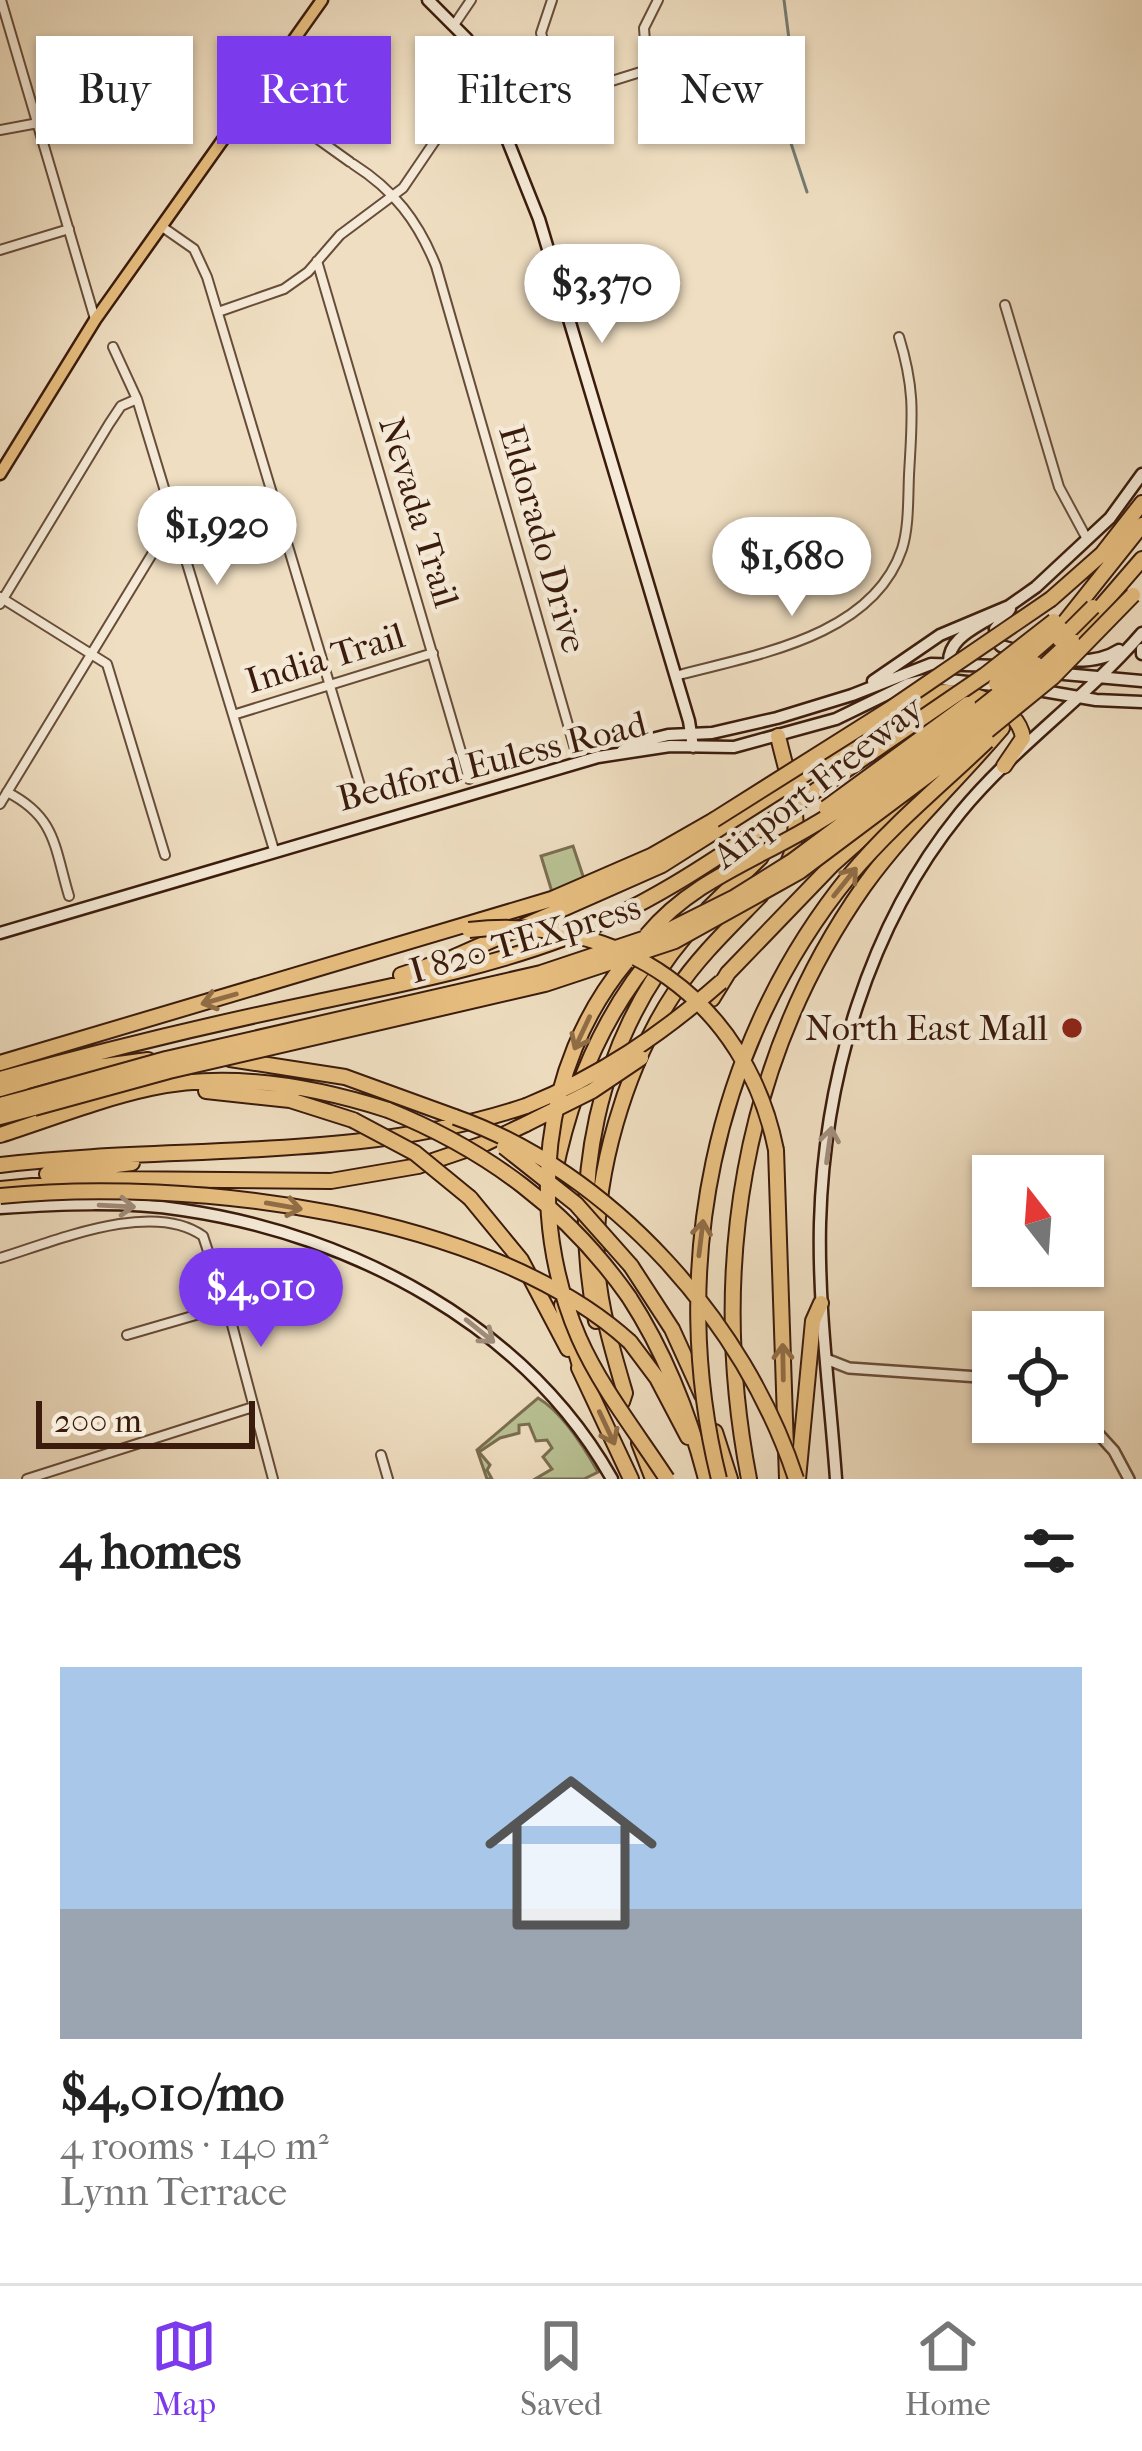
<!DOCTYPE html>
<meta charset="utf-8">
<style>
:root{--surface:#fff;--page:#f6f6f6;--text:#222;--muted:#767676;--line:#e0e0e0;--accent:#7c3aed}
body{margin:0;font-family:"IM FELL French Canon",serif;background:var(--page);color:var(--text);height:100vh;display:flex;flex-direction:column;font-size:45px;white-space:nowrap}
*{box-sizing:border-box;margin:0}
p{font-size:39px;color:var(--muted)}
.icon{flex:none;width:66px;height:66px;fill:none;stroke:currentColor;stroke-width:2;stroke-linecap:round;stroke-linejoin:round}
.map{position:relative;height:1479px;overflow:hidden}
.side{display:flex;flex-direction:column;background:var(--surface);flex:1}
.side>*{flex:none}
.guide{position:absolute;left:36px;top:36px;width:1071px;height:108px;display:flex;gap:24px}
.needle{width:78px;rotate:343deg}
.controls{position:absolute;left:972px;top:1155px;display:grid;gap:24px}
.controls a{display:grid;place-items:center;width:132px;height:132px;border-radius:0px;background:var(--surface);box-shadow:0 3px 9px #0004;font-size:60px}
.scale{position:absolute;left:36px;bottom:30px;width:219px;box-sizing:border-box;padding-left:12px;border:6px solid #3a1b0c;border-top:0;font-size:33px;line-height:42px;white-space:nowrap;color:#3a1b0c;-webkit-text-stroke:9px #f5ead7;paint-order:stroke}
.price{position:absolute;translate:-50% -102px;padding:0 27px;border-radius:42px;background:#fff;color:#222;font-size:39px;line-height:78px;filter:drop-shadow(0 3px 6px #0008)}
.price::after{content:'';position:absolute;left:50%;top:72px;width:36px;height:27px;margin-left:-18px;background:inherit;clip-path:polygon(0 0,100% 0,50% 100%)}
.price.active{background:var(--accent);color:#fff}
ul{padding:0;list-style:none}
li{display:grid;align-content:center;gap:24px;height:636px;padding:0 60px}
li+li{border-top:3px solid var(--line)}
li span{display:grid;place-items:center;height:372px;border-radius:0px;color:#555}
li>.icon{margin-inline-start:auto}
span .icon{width:216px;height:216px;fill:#fffc;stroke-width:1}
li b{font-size:51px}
h2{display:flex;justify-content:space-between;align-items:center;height:144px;padding:0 60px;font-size:51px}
.tag{padding:0 42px;border-radius:0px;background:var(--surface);box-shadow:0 3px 9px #0004;font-size:42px;line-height:108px}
.tag.active{background:var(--accent);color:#fff}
.tab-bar{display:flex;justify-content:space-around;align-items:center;height:168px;border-top:3px solid var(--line);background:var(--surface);font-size:33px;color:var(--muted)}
.tab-bar a{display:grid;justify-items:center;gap:6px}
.tab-bar .active{color:var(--accent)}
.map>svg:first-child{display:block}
.green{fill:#b9c193;stroke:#7a6e50;stroke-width:3}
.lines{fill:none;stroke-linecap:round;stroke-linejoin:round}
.stream{stroke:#747b73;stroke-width:3}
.minor-casing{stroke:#674c39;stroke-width:12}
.tertiary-casing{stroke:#674c39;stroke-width:14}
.secondary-casing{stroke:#3a1b0c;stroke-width:15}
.primary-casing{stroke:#3a1b0c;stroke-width:15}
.motorway-casing{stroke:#3a1b0c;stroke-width:18}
.minor{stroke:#f5ead7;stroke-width:8}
.tertiary{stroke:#f5ead7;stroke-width:9}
.secondary{stroke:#f5ead7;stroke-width:10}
.primary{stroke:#e8bf80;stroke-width:10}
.motorway{stroke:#e8bf80;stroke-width:14}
.motorway-bridge-casing{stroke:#3a1b0c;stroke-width:18;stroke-linecap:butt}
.motorway-bridge{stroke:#e8bf80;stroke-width:14}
.oneway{stroke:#916d46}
.oneway2{stroke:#a18d7c}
.poi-dot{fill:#8f2418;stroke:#f5ead7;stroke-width:4.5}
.labels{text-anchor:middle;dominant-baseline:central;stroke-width:9;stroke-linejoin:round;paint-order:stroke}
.street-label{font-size:36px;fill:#3a1b0c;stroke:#f5ead7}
.poi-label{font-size:36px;fill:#3a1b0c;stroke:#f5ead7;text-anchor:end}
</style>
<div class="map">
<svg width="1142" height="1479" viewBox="0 0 1142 1479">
<rect width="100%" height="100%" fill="#efdec1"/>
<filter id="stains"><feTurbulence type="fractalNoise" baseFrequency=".00167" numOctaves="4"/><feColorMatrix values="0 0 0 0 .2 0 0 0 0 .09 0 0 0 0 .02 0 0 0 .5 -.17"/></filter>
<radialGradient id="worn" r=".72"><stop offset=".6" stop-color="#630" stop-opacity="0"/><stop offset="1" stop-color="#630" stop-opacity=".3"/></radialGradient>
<path class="green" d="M573,846L584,879L552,892L541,856Z
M538,1398C562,1412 584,1447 598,1472L584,1479H535L552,1469L543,1457L552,1448L547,1440L536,1441L529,1424L519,1425V1433L500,1438L479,1452L490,1465L487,1470L492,1479H487L477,1450Z"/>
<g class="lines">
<path class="stream" d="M784,0L790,47L780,81L782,116L807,192"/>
<g class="minor-casing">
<path id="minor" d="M1,0L95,319
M552,0L541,33L560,97
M454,25L471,0
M647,70L644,28L658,0
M255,94L350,162
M499,116L647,70L757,42
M0,130L38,123
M353,164C394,190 418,221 436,266L575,749
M161,226L194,249L207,277L364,799
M0,250L69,229
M317,261L469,779
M1005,305L1059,487L1087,539
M218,312L284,289L308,272L340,235L403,188L458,107L489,87
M113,347L137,399L274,850
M0,597L107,664L165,855
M0,604L109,424L121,406L137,399
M675,676C753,655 872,638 902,549C909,527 908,498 909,475C912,419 916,392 899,337
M233,715L433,653
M7,792C56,817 54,846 69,896
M0,804L157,546L175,528
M0,1258C53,1242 152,1199 203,1236L231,1321L273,1479
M127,1335L227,1306
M381,1455L388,1479
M27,1479L253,1407"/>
</g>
<g class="tertiary-casing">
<path id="tertiary" d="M826,1359L849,1368L993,1378
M1083,1417L1114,1451L1129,1479"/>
</g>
<g class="secondary-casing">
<path id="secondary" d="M428,0L467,39L539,219L689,721L693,747
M1010,609L995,629L996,641L1001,646C1036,656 1087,671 1119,650
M1142,649V654
M949,663C948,638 976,628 995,615
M1053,673L1142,681
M873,681L940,635L1009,606L1036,587L1110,518L1142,474
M1032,689L1096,700L1142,702
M622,751L632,744L668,735L712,733L777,718L852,695L931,664L999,666
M0,933L598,757L670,746L734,747L836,719L908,684L932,678L1002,686
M0,1208C60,1204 124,1201 183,1210C353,1235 526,1326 612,1479
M836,1479C830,1394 818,1309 820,1223C824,1079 868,926 960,813C1014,747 1086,698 1142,633"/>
</g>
<g class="primary-casing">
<path id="primary" d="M0,474L95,320L322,0"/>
</g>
<g class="motorway-casing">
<path id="motorway" d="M1051,599L1102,554L1142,503
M1060,628L1142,525
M1072,640L1142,559
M778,736C787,777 807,825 787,865
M708,909L761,857
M401,975L452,958L662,865L933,693C964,688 1018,703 1023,738L1004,766
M712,999L728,973L833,864L913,793
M230,1059L345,1077L455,1117
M0,1063L552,899L651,856L714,820
M0,1079C104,1050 207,1025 313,1003C396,985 481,969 562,939C640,910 709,864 777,817
M0,1089L60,1072L148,1060
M206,1091L290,1100L353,1120
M0,1105L30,1097
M0,1117L34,1108
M0,1135C50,1119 100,1099 151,1088C229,1071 313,1086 388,1110
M776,1150L787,1479
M0,1165C177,1144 355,1163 526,1106
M47,1174L132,1163
M554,1176C571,1090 604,1010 663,944
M0,1189L106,1179L331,1181L418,1166L486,1143L526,1124
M470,1198L521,1260L568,1349
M631,1266L672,1329L702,1395
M629,1297C666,1354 689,1413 706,1479
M562,1305L583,1376
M596,1321C569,1186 596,1042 686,935
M630,1342L657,1378L688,1437
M579,1368L631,1479
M622,1402L625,1393C613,1352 600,1309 597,1266C593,1176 625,1067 675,992C699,956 731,926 761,895
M715,1432L730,1479
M639,1443L653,1479
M749,1479C709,1272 741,1061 864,886C905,829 957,781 1002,728
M798,1479L813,1321L821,1303"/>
</g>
<use href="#minor" class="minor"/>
<use href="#tertiary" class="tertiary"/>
<use href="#secondary" class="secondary"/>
<use href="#primary" class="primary"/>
<use href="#motorway" class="motorway"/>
<g class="motorway-bridge-casing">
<path id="motorway-bridge" d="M1060,640L1093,607
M996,684L1060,628
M826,808L968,704
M777,817L985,675L1054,621
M714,820L890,709L1051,599
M469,930C620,913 746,1000 776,1150
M647,935C692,880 759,859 817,823C894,778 967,720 1036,664
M626,962C540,1066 526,1216 579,1338C601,1388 637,1433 667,1479
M30,1097L166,1059L541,973L667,931L735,897L791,862L1006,702L1072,640
M526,1106C600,1076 661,1035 721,982
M34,1108L169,1071L545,984L675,941L799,872L987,731L1053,677L1133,595
M388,1110C487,1150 567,1209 629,1297
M455,1117C611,1172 745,1322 796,1479
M353,1120L415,1153L470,1198
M526,1124L592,1091L641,1058
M504,1147L576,1204L631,1266
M0,1196C187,1177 487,1212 630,1342
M719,1479C667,1270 713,1043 850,875C891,826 941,785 987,741"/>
</g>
<use href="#motorway-bridge" class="motorway-bridge"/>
</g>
<defs><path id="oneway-shaft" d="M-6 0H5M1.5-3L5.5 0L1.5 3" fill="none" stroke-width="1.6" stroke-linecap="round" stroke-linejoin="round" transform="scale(3)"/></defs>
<g class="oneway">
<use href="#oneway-shaft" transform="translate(845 882) rotate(-51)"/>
<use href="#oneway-shaft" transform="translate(219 999) rotate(164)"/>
<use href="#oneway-shaft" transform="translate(582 1033) rotate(115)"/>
<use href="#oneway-shaft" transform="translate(284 1206) rotate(10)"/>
<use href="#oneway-shaft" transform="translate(701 1238) rotate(-83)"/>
<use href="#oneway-shaft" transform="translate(783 1362) rotate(-91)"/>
<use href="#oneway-shaft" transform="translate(607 1428) rotate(65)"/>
</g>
<g class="oneway2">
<use href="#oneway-shaft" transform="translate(829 1145) rotate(-82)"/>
<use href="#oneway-shaft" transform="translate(117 1206) rotate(3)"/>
<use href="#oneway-shaft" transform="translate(480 1331) rotate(39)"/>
</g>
<circle class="poi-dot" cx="1072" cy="1028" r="12"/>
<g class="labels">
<g class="street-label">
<text transform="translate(419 512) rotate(73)">Nevada Trail</text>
<text transform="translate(543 539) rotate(74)">Eldorado Drive</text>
<text transform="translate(325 658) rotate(-17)">India Trail</text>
<text transform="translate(492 761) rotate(-14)">Bedford Euless Road</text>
<text transform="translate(818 782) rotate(-38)">Airport Freeway</text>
<text transform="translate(525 939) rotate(-16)">I 820 TEXpress</text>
</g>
<g class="poi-label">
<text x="1048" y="1028">North East Mall</text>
</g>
</g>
<rect width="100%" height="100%" filter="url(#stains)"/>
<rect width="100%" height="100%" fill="url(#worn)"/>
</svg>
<div class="controls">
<a><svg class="needle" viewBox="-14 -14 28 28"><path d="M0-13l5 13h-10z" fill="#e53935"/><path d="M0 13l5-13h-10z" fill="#767676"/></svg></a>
<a><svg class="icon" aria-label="locate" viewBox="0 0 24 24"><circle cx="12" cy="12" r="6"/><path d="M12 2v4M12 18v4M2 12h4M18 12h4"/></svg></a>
</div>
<div class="scale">200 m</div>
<b class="price" style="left:602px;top:346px">$3,370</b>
<b class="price" style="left:217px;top:588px">$1,920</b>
<b class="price" style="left:792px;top:619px">$1,680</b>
<b class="price active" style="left:261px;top:1350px">$4,010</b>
<div class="guide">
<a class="tag">Buy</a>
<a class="tag active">Rent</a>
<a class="tag">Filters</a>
<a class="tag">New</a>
</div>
</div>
<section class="side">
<h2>4 homes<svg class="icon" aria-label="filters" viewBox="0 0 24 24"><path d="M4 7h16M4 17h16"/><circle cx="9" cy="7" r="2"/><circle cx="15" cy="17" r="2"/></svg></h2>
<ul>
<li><span style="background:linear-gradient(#a9c7e8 65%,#9aa5b1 0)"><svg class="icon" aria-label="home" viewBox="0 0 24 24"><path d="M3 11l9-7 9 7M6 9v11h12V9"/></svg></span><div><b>$4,010/mo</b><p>4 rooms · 140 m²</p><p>Lynn Terrace</p></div></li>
</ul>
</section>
<nav class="tab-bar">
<a class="active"><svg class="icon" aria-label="map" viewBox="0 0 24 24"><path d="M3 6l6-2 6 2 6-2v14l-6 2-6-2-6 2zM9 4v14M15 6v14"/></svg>Map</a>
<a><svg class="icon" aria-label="saved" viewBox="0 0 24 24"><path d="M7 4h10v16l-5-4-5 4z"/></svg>Saved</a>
<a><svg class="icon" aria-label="home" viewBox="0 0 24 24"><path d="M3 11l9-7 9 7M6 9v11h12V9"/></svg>Home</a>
</nav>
